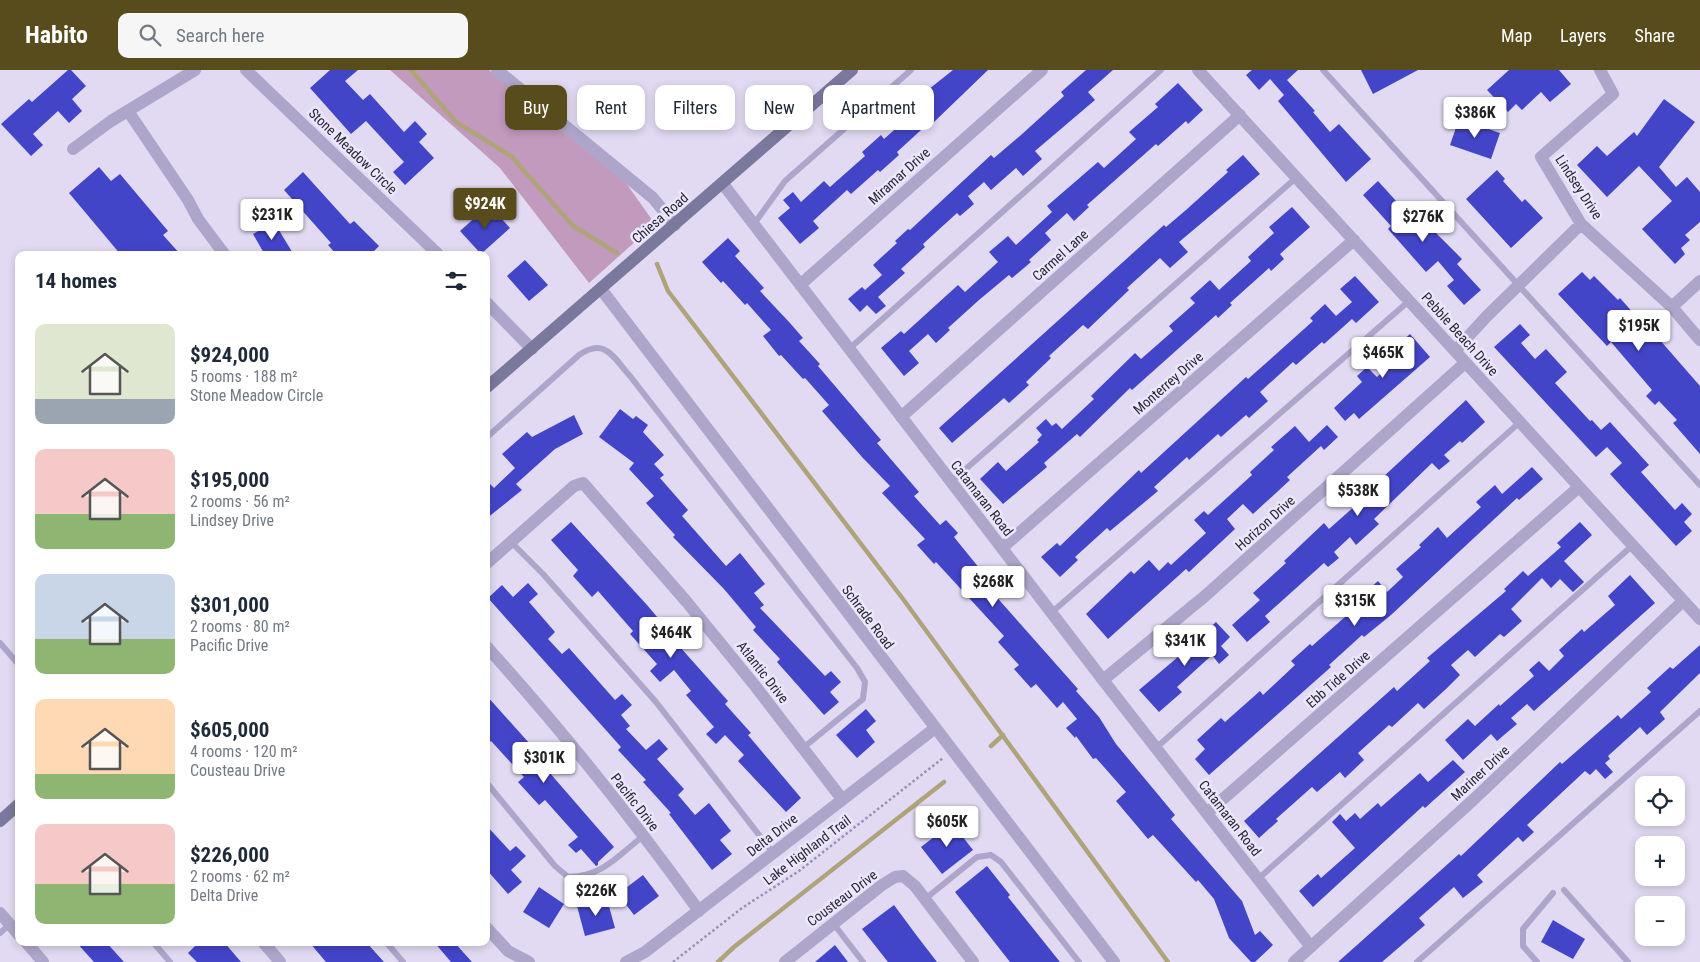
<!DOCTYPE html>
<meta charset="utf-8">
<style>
:root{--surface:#fff;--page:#f6f6f7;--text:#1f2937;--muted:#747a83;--accent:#584c1c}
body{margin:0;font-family:"Roboto Condensed",sans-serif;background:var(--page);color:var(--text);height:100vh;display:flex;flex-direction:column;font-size:19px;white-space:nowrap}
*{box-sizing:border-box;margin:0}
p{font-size:16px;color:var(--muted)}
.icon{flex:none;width:28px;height:28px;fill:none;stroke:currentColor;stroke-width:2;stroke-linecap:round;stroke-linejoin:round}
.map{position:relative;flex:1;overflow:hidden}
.side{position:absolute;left:15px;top:181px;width:475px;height:695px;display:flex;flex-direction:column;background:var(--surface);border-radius:10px;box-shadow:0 2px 8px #0003}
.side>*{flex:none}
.top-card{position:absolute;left:505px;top:15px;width:475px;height:45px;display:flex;gap:10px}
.fabs{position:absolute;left:1635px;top:706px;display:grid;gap:10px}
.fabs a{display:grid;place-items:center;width:50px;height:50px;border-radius:10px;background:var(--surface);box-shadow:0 2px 8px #0003;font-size:25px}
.price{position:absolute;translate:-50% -42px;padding:0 11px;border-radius:5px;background:#fff;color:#222;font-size:16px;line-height:32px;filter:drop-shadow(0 1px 2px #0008)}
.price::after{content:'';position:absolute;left:50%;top:30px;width:15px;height:11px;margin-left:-8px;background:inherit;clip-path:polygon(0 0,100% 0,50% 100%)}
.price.current{background:var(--accent);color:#fff}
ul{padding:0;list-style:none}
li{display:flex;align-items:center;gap:15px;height:125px;padding:0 20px}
li span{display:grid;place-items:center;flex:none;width:140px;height:100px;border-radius:10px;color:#555}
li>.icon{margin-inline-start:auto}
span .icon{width:60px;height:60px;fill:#fffc;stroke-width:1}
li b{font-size:21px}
h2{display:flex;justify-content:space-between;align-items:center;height:60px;padding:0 20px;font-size:21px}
.tag{padding:0 18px;border-radius:10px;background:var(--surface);box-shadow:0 2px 8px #0003;font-size:18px;line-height:45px}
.tag.current{background:var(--accent);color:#fff}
header{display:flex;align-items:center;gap:30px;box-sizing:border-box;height:70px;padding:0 25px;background:var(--accent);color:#fff}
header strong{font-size:24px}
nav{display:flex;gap:28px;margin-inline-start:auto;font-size:18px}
.search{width:350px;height:45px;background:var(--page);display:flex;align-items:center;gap:12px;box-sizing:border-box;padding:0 18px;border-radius:10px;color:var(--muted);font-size:19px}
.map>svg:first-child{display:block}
.green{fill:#c19abe}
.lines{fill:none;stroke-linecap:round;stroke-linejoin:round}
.stream{stroke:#afa379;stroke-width:4.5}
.building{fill:#4345c8}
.path{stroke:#9790b6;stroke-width:2.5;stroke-dasharray:2.5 2.5;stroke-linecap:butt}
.service{stroke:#ada6ca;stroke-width:6}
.minor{stroke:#ada6ca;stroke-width:12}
.tertiary{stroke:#ada6ca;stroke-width:12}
.secondary{stroke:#7b789e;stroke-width:12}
.labels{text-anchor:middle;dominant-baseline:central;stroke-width:5;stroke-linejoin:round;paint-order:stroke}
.street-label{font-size:14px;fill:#282736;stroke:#ece7fa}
</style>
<header>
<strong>Habito</strong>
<div class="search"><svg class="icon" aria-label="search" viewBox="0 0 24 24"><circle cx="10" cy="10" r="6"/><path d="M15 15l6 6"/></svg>Search here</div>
<nav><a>Map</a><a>Layers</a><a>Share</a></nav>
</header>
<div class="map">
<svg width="1700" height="892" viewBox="0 0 1700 892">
<rect width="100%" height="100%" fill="#e1daf2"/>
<path class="green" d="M390,0H489L626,113L655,154L589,213L500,98Z"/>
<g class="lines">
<path class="stream" d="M411,0L456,52L511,86L573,156L617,183
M657,194L668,221L903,529L1168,892
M991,676L1003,665
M718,892L734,877L944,712"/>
</g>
<path class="building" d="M68,0H71L86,16L72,29L82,41L69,53L58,41L33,64L43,75L31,86L1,54L29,29L32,32Z
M330,0H358L345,11L363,30L370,24L404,62L415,51L427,64L419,72L434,88L405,115L393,102L404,92L366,51L351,64L310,18Z
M953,0H988L934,52L932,50L897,82L899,85L880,102L878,100L851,124L847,120L813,151L819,158L800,174L778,148L790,138L783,130L793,122L801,132L824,111L830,117L865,86L862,82L881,65L884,69L920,37L914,31Z
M1086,0H1113L1088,22L1095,30L1035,81L1042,89L1023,106L1016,98L991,120L984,112L968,126L974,134L960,146L957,143L923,174L925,177L901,199L905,203L878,227L886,236L876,244L867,235L860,242L848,229L862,217L865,220L882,205L873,195L897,173L895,171L908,159L910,160L991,85L994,88L1021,65L1064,26L1061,22Z
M1252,0H1298L1287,10L1315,41L1313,42L1330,62L1339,54L1371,89L1346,112L1278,31L1284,25L1270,9L1259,20L1246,5Z
M1361,0H1418L1373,24Z
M1509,0H1559L1571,14L1550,32L1541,22L1522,40L1516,34L1508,42L1487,20Z
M1178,13L1203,40L1188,54L1186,51L1158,76L1156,74L1087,135L1089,137L1074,151L1067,143L1045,163L1051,170L1029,190L1031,192L1012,208L1009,205L979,230L948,258L950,260L936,273L928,264L909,281L919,293L904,306L881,278L901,261L904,264L958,215L965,222L998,192L989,182L1008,166L1016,175L1052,142L1047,136L1098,92L1104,98L1136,69L1129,62L1158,37L1155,34Z
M1664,29L1695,52L1659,97L1676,117L1687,107L1700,122V152L1685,165L1690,170L1681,178L1685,184L1675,194L1642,159L1672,131L1639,96L1607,127L1577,95L1597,76L1607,86L1634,62L1637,66Z
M1459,49L1500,63L1491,89L1450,75Z
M1243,85L1260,104L1179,172L1188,182L1170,198L1160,188L1127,218L1129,220L1088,259L1083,255L1049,286L1051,288L1026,312L1029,315L1009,333L1004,328L952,373L939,358L1164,155L1166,157L1186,140L1228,102L1226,100Z
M99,97L111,111L120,104L168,161L163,165L181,185H121L69,123Z
M1497,100L1505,109L1503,111L1522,132L1525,129L1543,148L1511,178L1466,129Z
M303,102L350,154L354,151L379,176L370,185H337L328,175L331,173L284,120Z
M1378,111L1397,132L1393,135L1412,156L1421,148L1462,189L1457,194L1481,220L1464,235L1447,216L1454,210L1438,191L1426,202L1388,159L1391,156L1363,125Z
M489,135L510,158L481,184L460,161Z
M1292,137L1310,157L1280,184L1284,189L1271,201L1269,198L1230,233L1232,235L1218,248L1216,245L1132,320L1130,318L1080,367L1077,364L1044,393L1047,397L1003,434L980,409L998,392L1006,401L1039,372L1037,370L1042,365L1036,358L1046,349L1052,356L1056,353L1062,359L1094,329L1091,326L1135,283L1141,289L1173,261L1169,256L1195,233L1190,228L1210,210L1219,220L1251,191L1248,187L1274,163L1269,157Z
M274,152L294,185H265L253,164Z
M728,168L740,181L735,186L764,218L760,221L790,253L803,268L799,271L820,294L818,296L881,370L877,373L919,422L914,426L940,455L946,450L958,463L954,467L997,520L993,523L1078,619L1076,621L1099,647L1116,674L1175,745L1171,749L1242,831L1255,865L1260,861L1273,875L1255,892H1251L1229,868L1214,829L1198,810L1196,812L1153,765L1148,769L1116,731L1126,722L1096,688L1093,689L1076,666L1075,668L1066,658L1077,649L1063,632L1057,638L1036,614L1031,618L1014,599L1019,595L998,572L1004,566L936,492L934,494L917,475L925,469L882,423L890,416L862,387L822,341L829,335L805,308L803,309L781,285L779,286L763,266L771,260L747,233L745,235L723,211L721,213L702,192Z
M525,190L548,215L529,231L507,206Z
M1582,202L1590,210L1594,206L1618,230L1620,228L1650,262L1652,261L1700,316V384L1673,353L1677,350L1659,331L1655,335L1646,326L1652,320L1611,272L1607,276L1558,224Z
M1355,206L1379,232L1356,253L1352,249L1324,274L1322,272L1296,295L1293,292L1260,322L1268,331L1249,348L1246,345L1221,367L1218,364L1189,390L1187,387L1154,417L1158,421L1110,461L1107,458L1075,487L1078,490L1060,507L1041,487L1057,473L1060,476L1139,400L1141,403L1246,307L1248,309L1275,285L1313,251L1310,248L1325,234L1336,246L1352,232L1340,219Z
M1520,254L1530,265L1521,273L1535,289L1546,279L1567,302L1555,313L1590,351L1592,350L1601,360L1610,352L1649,395L1641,402L1675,440L1682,433L1692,444L1684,452L1692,461L1676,476L1610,404L1622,393L1607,377L1596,387L1494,277Z
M1410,264L1430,287L1359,349L1354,343L1345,351L1334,338L1362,312L1357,306L1367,297L1377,307L1392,293L1386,286Z
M1466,330L1485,352L1462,373L1460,371L1444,385L1450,391L1439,400L1432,393L1374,449L1379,454L1356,475L1350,467L1334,482L1339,488L1328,497L1324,493L1265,546L1270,552L1247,572L1232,555L1260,530L1253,523L1286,493L1284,491L1305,471L1324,453L1329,459L1365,427L1361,422L1379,406L1382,408Z
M620,339L633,349L636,346L648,355L643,362L664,385L654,394L664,405L660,408L688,440L682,446L726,496L740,483L765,514L754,523L764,535L760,538L825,606L831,601L841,612L830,622L839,632L824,645L777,592L780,589L753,560L756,557L724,519L673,467L675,465L646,433L654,426L629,399L634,393L599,367Z
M574,345L583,364L555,379L516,414L522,420L486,449V410L494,418L515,398L502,384L527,362L532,367Z
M1327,355L1338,367L1324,380L1321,376L1287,407L1290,410L1253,444L1243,434L1227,449L1235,459L1189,502L1186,499L1108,569L1086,544L1131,501L1134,504L1149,490L1159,501L1168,492L1171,495L1206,463L1194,450L1204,441L1208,445L1252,405L1250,402L1274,380L1271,377L1295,356L1309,372Z
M1532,397L1543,409L1519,430L1517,428L1391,545L1364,567L1362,565L1329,595L1331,597L1209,705L1195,689L1205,679L1197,670L1221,648L1225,652L1260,621L1263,625L1295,595L1291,591L1310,574L1312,576L1345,547L1341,543L1351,534L1361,545L1377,531L1368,520L1378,511L1387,522L1403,507L1396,499L1421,477L1419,475L1438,457L1447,468L1481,437L1476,432L1495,415L1502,424Z
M571,452L647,535L674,567L672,568L728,631L725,634L751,663L748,665L801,728L786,742L738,691L744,685L725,665L716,674L706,664L714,657L686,625L691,621L674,600L660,612L650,601L657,594L630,564L633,561L598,521L592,527L573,506L578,500L551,470Z
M1580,452L1592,465L1564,491L1584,512L1573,522L1560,509L1551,518L1542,508L1511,539L1522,551L1504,567L1500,564L1475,587L1468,580L1451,595L1460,605L1446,619L1424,639L1418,633L1392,657L1389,655L1358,683L1364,690L1345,708L1340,702L1317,722L1312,717L1276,749L1278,751L1259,768L1244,751L1394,617L1397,621L1430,591L1427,588L1506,521L1504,519L1523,501L1528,506L1561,477L1557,473Z
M1630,505L1655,533L1534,641L1527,634L1511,648L1517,654L1497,671L1491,664L1463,690L1445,670L1468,649L1475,656L1499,634L1500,636L1534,606L1529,600L1539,591L1549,601L1564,586L1559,580L1582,559L1584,562L1615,535L1608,526Z
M528,513L538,524L529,532L555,562L548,569L562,584L569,578L615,630L622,624L632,635L621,645L630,656L626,659L646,680L659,669L668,679L657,689L684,719L678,725L695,745L709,733L731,761L720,770L732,784L712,800L669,744L671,743L643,712L646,710L618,680L621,677L488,528L502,515L513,527Z
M1216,552L1230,567L1221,576L1229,585L1219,594L1212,585L1177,617L1182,622L1159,642L1139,620L1198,570L1197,569Z
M1700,575V603L1660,642L1665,649L1647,665L1640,657L1608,686L1610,689L1605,693L1613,702L1605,709L1596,699L1590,705L1585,701L1527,755L1534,762L1523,772L1518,767L1477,805L1483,812L1463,828L1454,817L1419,848L1425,855L1382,892H1338L1440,801L1459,784L1461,786L1560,692L1562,694L1618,645L1621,649L1651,622L1647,618L1670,597L1673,599Z
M486,625L539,684L536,687L614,777L598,792V795L596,796L581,779L576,783L568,775L578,767L545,730L539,735L518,712L524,707L491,671L486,676Z
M866,639L876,651L866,660L875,672L857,688L836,665Z
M1453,690L1465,702L1425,738L1423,736L1313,837L1299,821L1318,804L1321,808L1355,778L1332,752L1340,744L1346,751L1355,743L1360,749L1378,733L1381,737L1420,703L1428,712Z
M952,753L973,780L942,804L921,777Z
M486,755L510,781L516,776L526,786L511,800L522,812L508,824L486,799Z
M987,796L1010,825L1008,827L1060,892H1010L955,822Z
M643,805L659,826L634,845L618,824Z
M539,817L564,834L549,858L523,842Z
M607,829L615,858L585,866L577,836Z
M894,835L917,866L937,892H888L862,859Z
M1553,850L1585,869L1573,889L1541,872Z
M76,872H106L124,892H94Z
M199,872H224L241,892H197L188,883Z
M309,872H366L384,892H326Z
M434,872H454L472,892H451Z
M835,875L848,892H815Z"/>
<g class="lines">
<path class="path" d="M673,892L742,838L799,801L943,688"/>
<path class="service" d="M1323,0L1700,415
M754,154L785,111L911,0
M849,279L1161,0
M486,368L579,285C605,267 613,287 630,306L857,598L865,612L863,629L803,678
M951,412L1297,107
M511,472L543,504L656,632L773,783
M1051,543L1409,231
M0,573L19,595
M1156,678L1520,352
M486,712L555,796L568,807C602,807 618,786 643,766
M1258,809L1633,475
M1564,820L1628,892
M925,829L977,787L991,785L1001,792L1079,892
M833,853L863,892
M0,863L10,854
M153,872L170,892
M386,872L403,892
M1417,892L1700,641
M1537,892L1523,876V859L1553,823"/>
<path class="minor" d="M246,0L439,185
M497,0L653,128L675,155
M1198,0L1700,549
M1600,0L1613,24L1541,87L1581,154L1672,237L1700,270
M128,41L188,130L198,149L225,185
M73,79L111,51L195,0
M723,114L1103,610L1311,877
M800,215L1042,0
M486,232L532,279
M1672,237L1700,211
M1455,281L1487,246L1581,154
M901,347L1240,45
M1002,478L1354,170
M486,494L574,416L583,413L686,531L756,617L842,729
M486,576C562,660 633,749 699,841
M1103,610L1205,526L1465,293
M1207,743L1579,417
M0,843L19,865
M486,857L508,881L529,892
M26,872L43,892
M263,872L280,892
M626,892L645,882L934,659
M785,892L882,815L895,807L903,806L915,816L973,892
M1294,892L1472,731L1683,531"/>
<path class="tertiary" d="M601,219L1114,892"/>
<path class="secondary" d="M486,318L852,0
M0,751L19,734"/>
</g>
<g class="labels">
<g class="street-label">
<text transform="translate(353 81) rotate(44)">Stone Meadow Circle</text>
<text transform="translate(899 106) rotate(-42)">Miramar Drive</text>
<text transform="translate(1579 117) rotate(57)">Lindsey Drive</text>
<text transform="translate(660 148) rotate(-41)">Chiesa Road</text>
<text transform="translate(1060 185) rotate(-42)">Carmel Lane</text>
<text transform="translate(1460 264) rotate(48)">Pebble Beach Drive</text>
<text transform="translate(1168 313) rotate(-41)">Monterrey Drive</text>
<text transform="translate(982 428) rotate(52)">Catamaran Road</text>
<text transform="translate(1265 453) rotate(-42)">Horizon Drive</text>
<text transform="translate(868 547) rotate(53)">Schrade Road</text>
<text transform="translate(763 602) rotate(52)">Atlantic Drive</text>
<text transform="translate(1338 609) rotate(-41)">Ebb Tide Drive</text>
<text transform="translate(1480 703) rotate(-43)">Mariner Drive</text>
<text transform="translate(635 732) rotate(52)">Pacific Drive</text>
<text transform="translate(1230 748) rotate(52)">Catamaran Road</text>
<text transform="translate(772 765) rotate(-38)">Delta Drive</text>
<text transform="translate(807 780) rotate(-37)">Lake Highland Trail</text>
<text transform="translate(842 828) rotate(-37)">Cousteau Drive</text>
</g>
</g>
</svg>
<div class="fabs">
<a><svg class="icon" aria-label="locate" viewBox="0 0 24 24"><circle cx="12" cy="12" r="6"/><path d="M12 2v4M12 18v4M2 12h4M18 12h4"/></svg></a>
<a>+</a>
<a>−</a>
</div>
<b class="price" style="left:1475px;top:69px">$386K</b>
<b class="price current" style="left:485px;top:160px">$924K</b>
<b class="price" style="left:272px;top:171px">$231K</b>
<b class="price" style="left:1423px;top:173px">$276K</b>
<b class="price" style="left:1639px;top:282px">$195K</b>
<b class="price" style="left:1383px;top:309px">$465K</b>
<b class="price" style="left:1358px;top:447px">$538K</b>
<b class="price" style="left:993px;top:538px">$268K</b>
<b class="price" style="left:1355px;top:557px">$315K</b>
<b class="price" style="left:671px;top:589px">$464K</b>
<b class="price" style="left:1185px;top:597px">$341K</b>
<b class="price" style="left:544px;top:714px">$301K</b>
<b class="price" style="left:947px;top:778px">$605K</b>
<b class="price" style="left:596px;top:847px">$226K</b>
<div class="top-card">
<a class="tag current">Buy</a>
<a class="tag">Rent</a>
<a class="tag">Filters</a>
<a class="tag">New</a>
<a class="tag">Apartment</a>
</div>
<section class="side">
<h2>14 homes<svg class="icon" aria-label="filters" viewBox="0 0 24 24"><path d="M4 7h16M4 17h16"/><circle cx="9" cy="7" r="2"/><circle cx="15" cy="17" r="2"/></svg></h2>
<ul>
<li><span style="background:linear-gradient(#dfe7d0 75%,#9aa5b1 0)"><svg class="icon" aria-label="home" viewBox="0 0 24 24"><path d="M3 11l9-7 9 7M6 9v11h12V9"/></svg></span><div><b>$924,000</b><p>5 rooms · 188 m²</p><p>Stone Meadow Circle</p></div></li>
<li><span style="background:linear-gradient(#f6c9c9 65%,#8fb573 0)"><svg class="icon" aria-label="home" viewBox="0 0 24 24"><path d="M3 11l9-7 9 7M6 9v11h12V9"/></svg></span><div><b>$195,000</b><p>2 rooms · 56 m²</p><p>Lindsey Drive</p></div></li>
<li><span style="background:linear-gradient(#c9d6e8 65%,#8fb573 0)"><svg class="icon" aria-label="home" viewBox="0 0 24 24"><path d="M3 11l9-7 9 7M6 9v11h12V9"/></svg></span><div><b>$301,000</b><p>2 rooms · 80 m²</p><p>Pacific Drive</p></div></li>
<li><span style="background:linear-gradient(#ffd9b3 75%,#8fb573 0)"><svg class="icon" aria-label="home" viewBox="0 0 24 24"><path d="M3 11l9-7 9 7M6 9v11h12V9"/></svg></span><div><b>$605,000</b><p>4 rooms · 120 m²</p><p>Cousteau Drive</p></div></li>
<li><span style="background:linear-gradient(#f6c9c9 60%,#8fb573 0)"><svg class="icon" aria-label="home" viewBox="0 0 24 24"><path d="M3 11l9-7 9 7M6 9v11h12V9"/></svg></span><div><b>$226,000</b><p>2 rooms · 62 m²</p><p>Delta Drive</p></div></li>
</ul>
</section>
</div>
